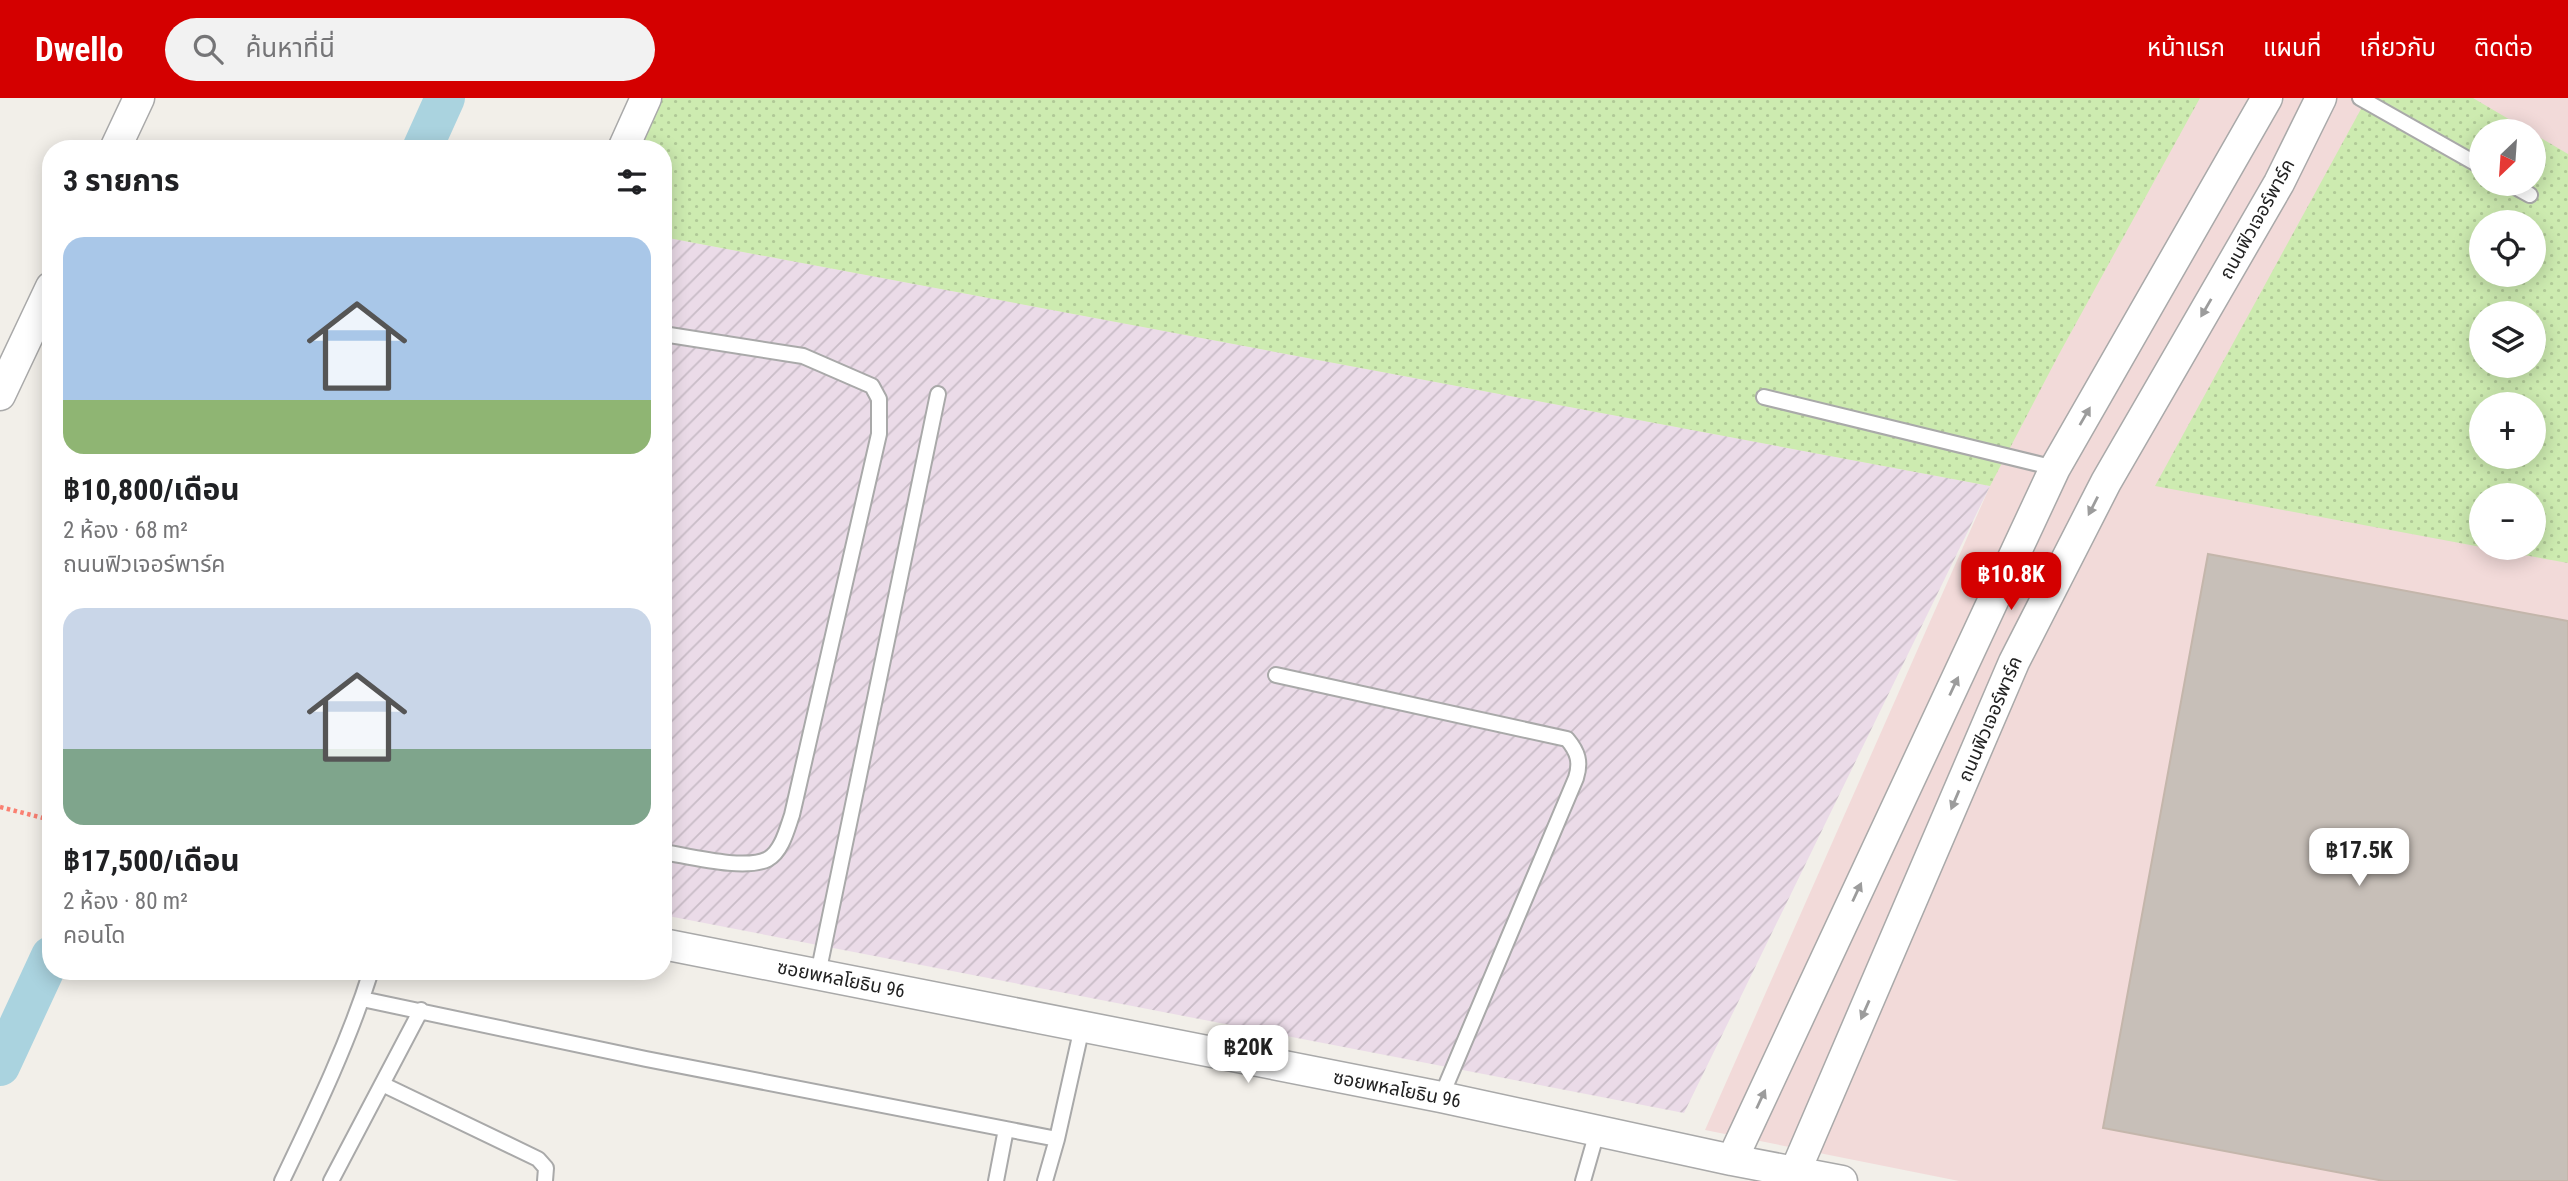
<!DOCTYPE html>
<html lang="th">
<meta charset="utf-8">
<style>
:root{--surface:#fff;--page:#f2f2f2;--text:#202124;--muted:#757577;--accent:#d40000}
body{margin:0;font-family:"Roboto Condensed","Noto Sans Thai",sans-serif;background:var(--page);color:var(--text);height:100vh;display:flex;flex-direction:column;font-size:26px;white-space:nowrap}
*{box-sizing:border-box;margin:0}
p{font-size:23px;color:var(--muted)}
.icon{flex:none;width:38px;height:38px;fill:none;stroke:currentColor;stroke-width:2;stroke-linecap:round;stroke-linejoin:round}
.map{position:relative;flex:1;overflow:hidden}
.details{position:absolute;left:42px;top:42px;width:630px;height:840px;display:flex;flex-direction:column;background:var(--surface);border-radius:28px;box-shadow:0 4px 18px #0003}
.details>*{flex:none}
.needle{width:46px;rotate:205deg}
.controls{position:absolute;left:2469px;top:21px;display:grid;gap:14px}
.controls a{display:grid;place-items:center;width:77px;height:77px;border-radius:50%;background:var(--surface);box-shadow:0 4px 18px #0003;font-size:35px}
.price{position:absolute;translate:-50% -60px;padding:0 16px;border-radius:14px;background:#fff;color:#222;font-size:23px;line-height:46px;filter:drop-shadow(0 2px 4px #0008)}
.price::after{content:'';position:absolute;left:50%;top:42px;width:21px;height:16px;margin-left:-10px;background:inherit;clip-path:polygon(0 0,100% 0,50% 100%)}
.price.selected{background:var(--accent);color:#fff}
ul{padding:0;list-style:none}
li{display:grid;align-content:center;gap:14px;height:371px;padding:0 21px}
li span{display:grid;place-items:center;height:217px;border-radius:21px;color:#555}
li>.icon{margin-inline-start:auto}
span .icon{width:126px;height:126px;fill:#fffc;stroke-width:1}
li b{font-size:30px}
h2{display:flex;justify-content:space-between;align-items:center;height:84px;padding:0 21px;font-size:30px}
header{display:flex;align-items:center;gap:42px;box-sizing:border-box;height:98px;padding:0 35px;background:var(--accent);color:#fff}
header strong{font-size:33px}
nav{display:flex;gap:38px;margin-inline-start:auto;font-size:24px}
.search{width:490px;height:63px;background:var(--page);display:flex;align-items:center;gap:18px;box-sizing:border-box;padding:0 24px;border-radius:38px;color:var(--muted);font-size:26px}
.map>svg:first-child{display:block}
.commercial{fill:#f2dad9;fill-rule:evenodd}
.industrial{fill:url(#industrial-furrows)}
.grass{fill:url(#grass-dots);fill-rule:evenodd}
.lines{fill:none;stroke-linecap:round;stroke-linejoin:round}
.canal{stroke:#aad3df;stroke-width:40}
.building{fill:#c7bfb8;stroke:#c4b6ab;stroke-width:2}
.lane-casing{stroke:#a9a9a9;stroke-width:18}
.street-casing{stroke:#a9a9a9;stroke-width:33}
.path{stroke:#fa8072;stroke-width:4.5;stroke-dasharray:3.5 3.5;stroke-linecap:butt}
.lane{stroke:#fff;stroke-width:14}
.street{stroke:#fff;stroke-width:30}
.oneway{fill:#9c9c9c}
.labels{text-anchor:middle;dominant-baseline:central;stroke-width:6;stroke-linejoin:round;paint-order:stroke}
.street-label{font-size:19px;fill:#222;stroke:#fff}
</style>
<header>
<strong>Dwello</strong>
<div class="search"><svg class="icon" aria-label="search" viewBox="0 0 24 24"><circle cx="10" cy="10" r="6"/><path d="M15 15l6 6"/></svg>ค้นหาที่นี่</div>
<nav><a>หน้าแรก</a><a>แผนที่</a><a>เกี่ยวกับ</a><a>ติดต่อ</a></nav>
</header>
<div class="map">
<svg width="2568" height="1083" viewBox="0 0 2568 1083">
<defs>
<pattern id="industrial-furrows" width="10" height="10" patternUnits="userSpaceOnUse" patternTransform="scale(1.75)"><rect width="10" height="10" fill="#ebdbe8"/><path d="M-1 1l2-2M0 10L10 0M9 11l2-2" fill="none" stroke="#c9bcc7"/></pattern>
<pattern id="grass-dots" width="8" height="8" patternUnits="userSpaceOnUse" patternTransform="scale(1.75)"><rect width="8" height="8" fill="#cdebb0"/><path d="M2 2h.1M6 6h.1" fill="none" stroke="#b0c997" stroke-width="1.8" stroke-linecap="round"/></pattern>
</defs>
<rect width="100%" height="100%" fill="#f2efe9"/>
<path class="commercial" d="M656,0H2568V1083H1959L1705,1032L1990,388L663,139V51ZM2482,33H2534V86H2482ZM2482,124H2534V177H2482ZM2482,215H2534V268H2482ZM2482,306H2534V359H2482ZM2482,397H2534V450H2482Z"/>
<path class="industrial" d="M663,139L1990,388L1684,1015L663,817Z"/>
<path class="grass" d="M656,0H2200L2058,258L1990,388L663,139V51H632Z
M2367,0H2473L2529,33H2482V86H2534V36L2568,56V465L2485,450H2534V397H2482L2481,449L2155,388ZM2482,124H2534V177H2482ZM2482,215H2534V268H2482ZM2482,306H2534V359H2482Z"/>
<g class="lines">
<path class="canal" d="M422,51L445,0
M0,968L51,858"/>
</g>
<path class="building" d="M2208,456L2568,523V1083H2384L2103,1030Z"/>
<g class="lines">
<g class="lane-casing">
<path id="lane" d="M2360,0L2482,69
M2510,86L2530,97
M663,236L803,258L872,288L879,301V336L792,717C787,731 782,753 768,761C745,773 689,758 663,754
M1764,299L2055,370
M1276,577L1567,641C1578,654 1581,664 1576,680L1441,999
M818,876L938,296
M362,901L646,961L1057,1041
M382,986L538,1061L546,1070L545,1083
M282,1083C315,1014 348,946 371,873
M331,1083L421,912
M996,1083L1006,1031
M1045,1083L1057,1041L1082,929
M1583,1083L1597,1034"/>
</g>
<g class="street-casing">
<path id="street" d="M115,51L139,0
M623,51L646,0
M0,297L51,189
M663,846L1441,999L1732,1062L1842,1083
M1732,1062L2055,370L2267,0
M1795,1074L2014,564L2106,384L2279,85L2321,0"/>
</g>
<path class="path" d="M0,709L51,722"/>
<use href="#lane" class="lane"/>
<use href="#street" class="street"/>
</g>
<defs><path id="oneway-solid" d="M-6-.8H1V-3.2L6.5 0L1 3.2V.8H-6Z" transform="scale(1.75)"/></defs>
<g class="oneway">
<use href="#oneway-solid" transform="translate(2206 210) rotate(120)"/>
<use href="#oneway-solid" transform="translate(2085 318) rotate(-60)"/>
<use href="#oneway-solid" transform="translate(2093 408) rotate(117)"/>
<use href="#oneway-solid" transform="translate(1954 588) rotate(-65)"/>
<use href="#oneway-solid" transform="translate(1955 702) rotate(113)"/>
<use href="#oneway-solid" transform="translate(1857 794) rotate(-65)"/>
<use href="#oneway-solid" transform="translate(1865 912) rotate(114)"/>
<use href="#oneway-solid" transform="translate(1761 1001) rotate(-65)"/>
</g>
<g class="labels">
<g class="street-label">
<text transform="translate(2257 121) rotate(-61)">ถนนฟิวเจอร์พาร์ค</text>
<text transform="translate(1990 621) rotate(-67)">ถนนฟิวเจอร์พาร์ค</text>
<text transform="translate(841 881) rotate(11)">ซอยพหลโยธิน 96</text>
<text transform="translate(1397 991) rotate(11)">ซอยพหลโยธิน 96</text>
</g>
</g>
</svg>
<div class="controls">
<a><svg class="needle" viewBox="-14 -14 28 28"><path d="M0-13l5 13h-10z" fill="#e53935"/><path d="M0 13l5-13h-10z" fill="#757577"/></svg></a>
<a><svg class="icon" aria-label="locate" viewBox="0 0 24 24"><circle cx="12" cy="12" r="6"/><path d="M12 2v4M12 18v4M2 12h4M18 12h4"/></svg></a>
<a><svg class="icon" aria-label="layers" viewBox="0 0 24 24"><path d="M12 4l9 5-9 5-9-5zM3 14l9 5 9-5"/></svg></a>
<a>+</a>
<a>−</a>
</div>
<b class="price selected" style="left:2011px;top:514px">฿10.8K</b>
<b class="price" style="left:2359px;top:790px">฿17.5K</b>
<b class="price" style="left:1248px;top:987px">฿20K</b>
<section class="details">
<h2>3 รายการ<svg class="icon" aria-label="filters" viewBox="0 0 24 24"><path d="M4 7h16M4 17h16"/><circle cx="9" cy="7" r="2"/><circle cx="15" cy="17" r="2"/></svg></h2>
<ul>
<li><span style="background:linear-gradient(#a9c7e8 75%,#8fb573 0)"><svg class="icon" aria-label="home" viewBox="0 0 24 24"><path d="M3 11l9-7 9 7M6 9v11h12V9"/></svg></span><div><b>฿10,800/เดือน</b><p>2 ห้อง · 68 m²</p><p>ถนนฟิวเจอร์พาร์ค</p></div></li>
<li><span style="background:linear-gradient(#c9d6e8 65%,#7fa58c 0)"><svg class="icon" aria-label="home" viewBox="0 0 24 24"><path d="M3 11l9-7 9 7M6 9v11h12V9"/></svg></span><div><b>฿17,500/เดือน</b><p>2 ห้อง · 80 m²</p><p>คอนโด</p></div></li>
</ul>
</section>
</div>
